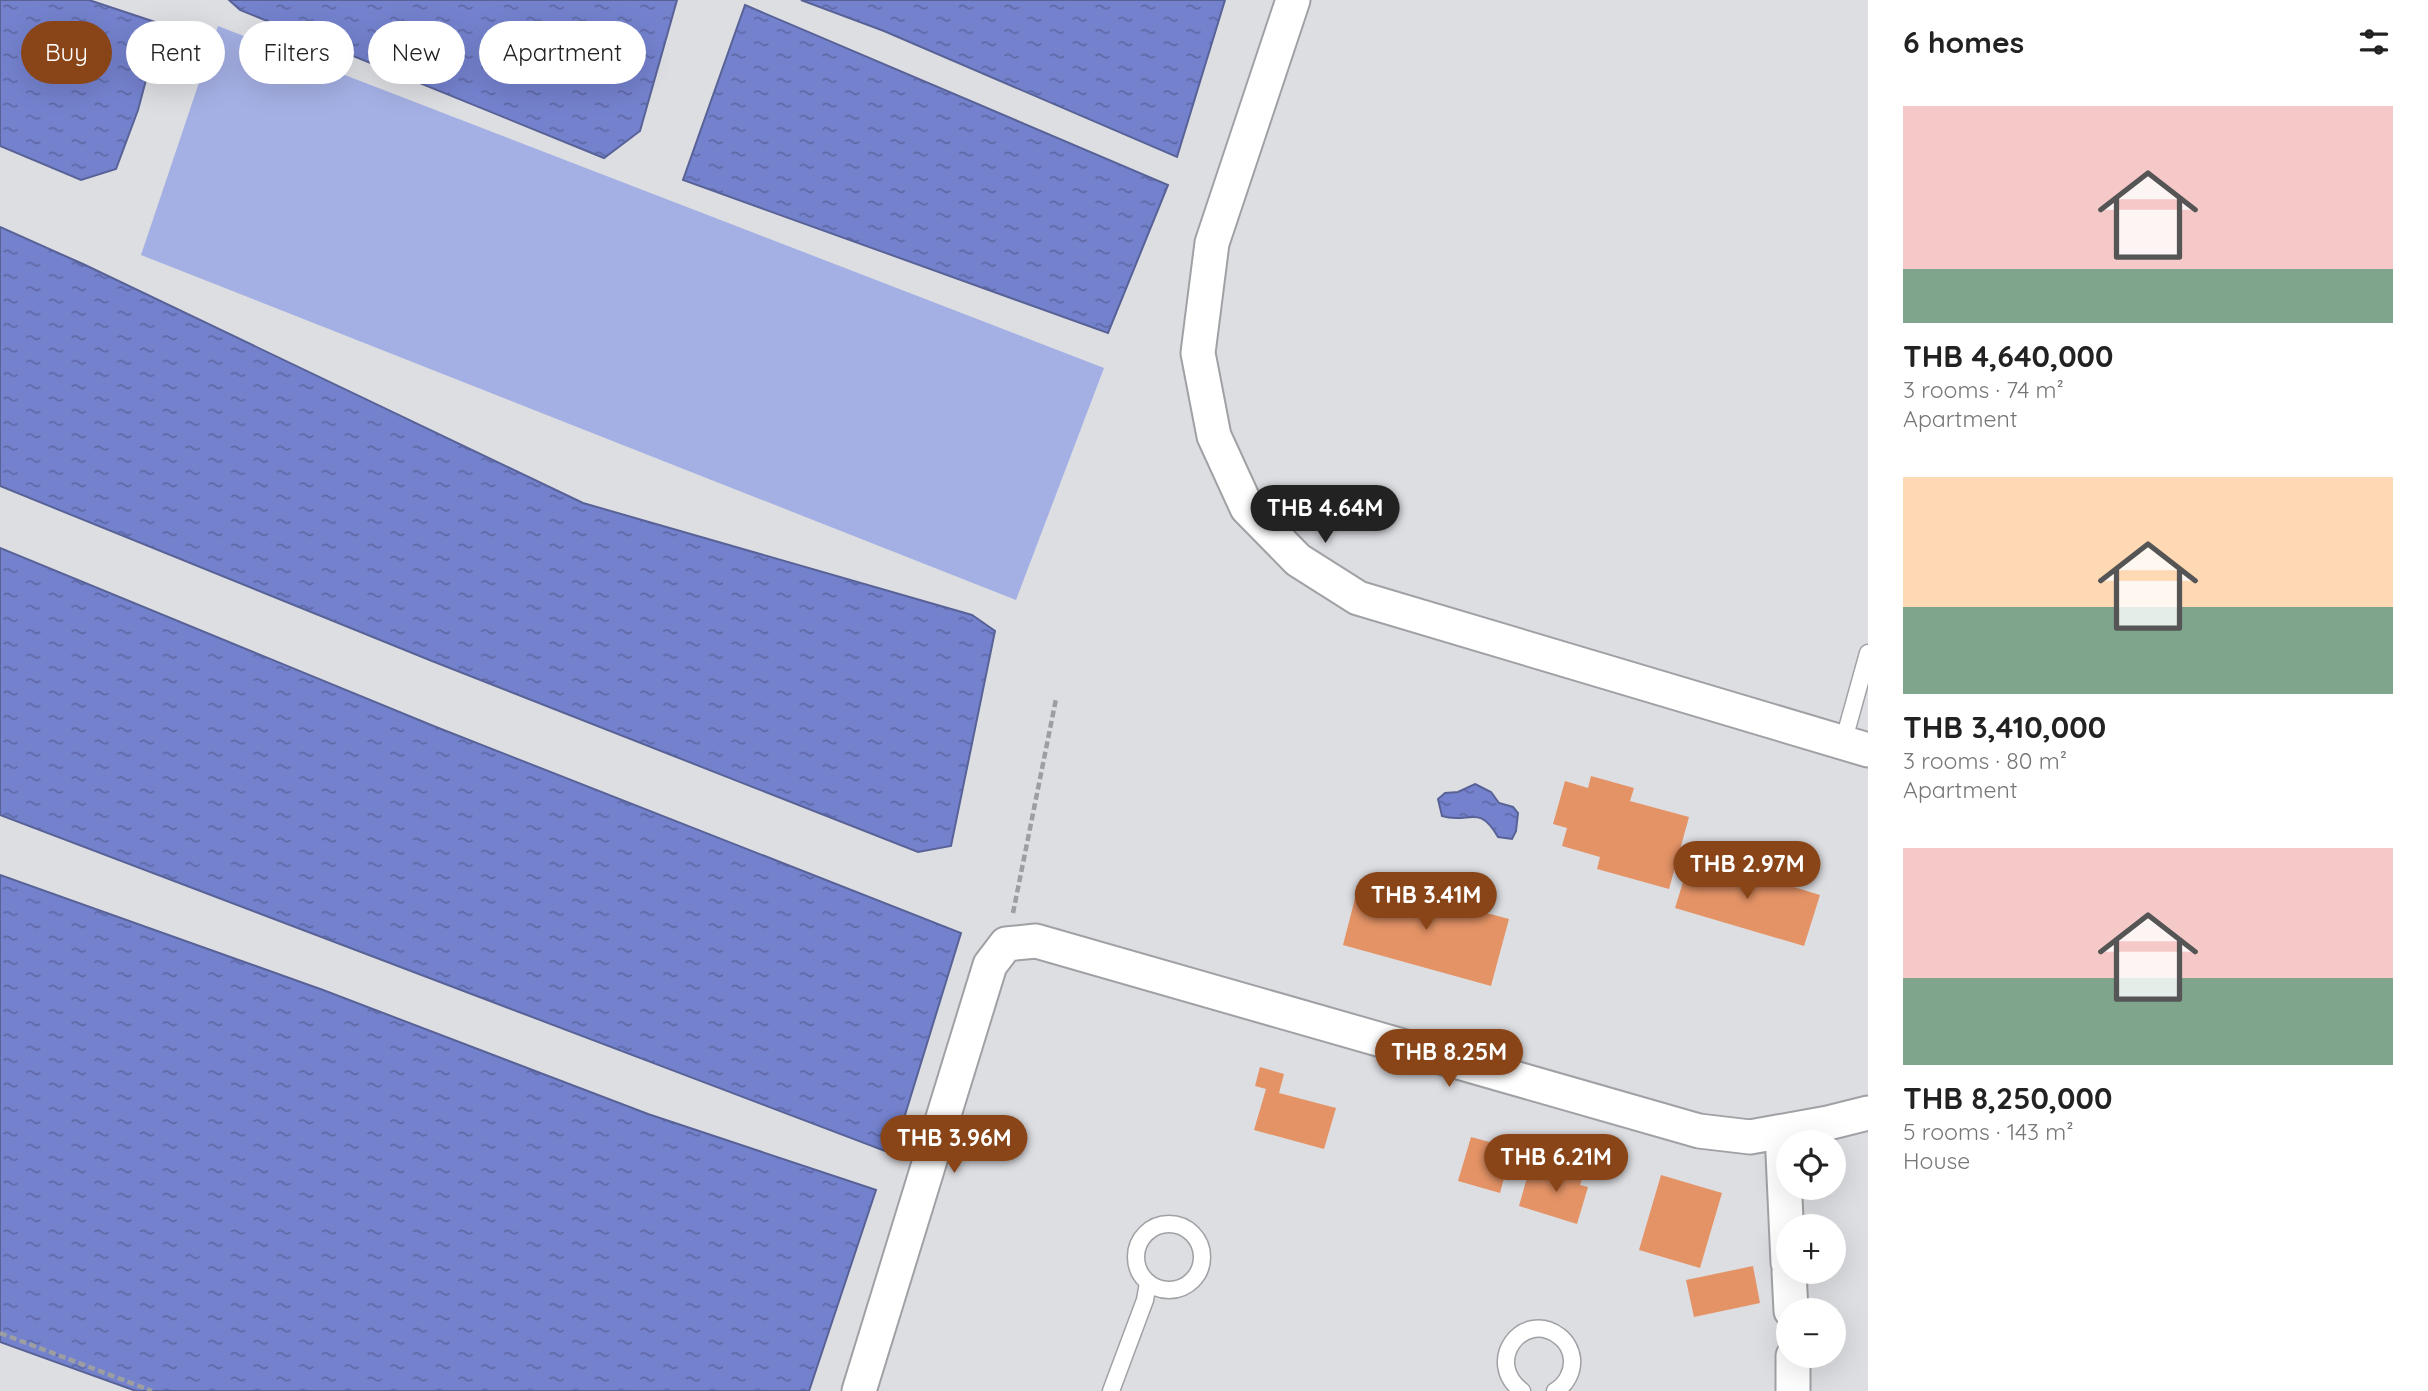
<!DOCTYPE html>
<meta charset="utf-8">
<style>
:root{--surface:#fff;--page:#f6f6f6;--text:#222;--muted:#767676;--accent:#894518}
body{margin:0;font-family:Quicksand,sans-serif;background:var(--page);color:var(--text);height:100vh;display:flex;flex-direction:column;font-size:26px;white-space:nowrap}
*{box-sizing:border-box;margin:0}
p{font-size:23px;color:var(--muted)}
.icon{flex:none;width:38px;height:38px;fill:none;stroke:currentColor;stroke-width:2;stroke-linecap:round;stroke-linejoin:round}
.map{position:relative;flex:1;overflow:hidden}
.drawer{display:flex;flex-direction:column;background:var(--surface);width:560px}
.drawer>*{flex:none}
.top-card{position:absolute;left:21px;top:21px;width:665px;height:63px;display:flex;gap:14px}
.buttons{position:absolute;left:1776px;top:1130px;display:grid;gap:14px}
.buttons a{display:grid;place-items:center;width:70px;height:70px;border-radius:50%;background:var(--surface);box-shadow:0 7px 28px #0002;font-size:35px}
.price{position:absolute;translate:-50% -60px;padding:0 16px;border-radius:24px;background:var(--accent);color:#fff;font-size:23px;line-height:46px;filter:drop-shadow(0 2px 4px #0008)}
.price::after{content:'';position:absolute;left:50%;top:42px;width:21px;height:16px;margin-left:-10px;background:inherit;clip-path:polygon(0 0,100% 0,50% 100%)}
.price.current{background:#222;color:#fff}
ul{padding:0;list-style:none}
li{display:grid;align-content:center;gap:14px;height:371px;padding:0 35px}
li span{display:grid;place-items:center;height:217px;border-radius:0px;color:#555}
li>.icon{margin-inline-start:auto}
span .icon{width:126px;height:126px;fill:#fffc;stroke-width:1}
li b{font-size:30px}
h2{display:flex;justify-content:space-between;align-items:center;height:84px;padding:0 35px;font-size:30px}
.pill{padding:0 24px;border-radius:32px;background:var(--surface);box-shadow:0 7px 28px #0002;font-size:24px;line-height:63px}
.pill.current{background:var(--accent);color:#fff}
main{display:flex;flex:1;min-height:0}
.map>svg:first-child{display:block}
.green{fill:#a4b0e4}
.water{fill:url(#water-ripples);stroke:#586297;stroke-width:2}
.building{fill:#e49366}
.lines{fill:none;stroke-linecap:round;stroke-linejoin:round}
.service-casing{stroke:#a0a1a5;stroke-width:19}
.minor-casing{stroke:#a0a1a5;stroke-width:37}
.path{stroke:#9d9ea1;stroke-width:4.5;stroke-dasharray:7 3.5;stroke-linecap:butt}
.service{stroke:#fff;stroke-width:16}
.minor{stroke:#fff;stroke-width:33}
</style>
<main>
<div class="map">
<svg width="1868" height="1391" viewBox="0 0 1868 1391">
<defs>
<pattern id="water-ripples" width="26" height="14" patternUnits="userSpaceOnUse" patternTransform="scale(1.75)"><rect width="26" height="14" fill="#7482ce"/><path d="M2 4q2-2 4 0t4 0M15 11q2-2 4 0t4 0" fill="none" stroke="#5e69a6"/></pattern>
</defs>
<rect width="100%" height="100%" fill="#dddee2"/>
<path class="green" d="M218,26L1104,368L1016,600L141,255Z"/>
<path class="water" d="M0,0H89L161,24L138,110L116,169L81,180L0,146Z
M229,0H677L640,131L604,158L240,10Z
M801,0H1225L1177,157L884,31Z
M745,5L1168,185L1108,333L683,180Z
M0,227L83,264L583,503L972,615L995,631L951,846L918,852L432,661L0,486Z
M0,548L436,727L961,933L893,1154L0,815Z
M1475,784L1491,792L1499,803L1513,807L1518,813L1516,831L1512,839L1498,837C1478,802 1469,825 1442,816L1438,799L1445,793L1458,792Z
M0,875L323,990L648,1114L876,1190L809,1391H136L0,1342Z"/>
<path class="building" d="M1591,776L1634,788L1630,801L1689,817L1669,889L1597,869L1600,857L1562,846L1567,828L1553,824L1565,781L1588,788Z
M1691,856L1820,895L1804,946L1675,908Z
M1360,879L1509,919L1491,986L1343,945Z
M1260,1067L1284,1074L1279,1093L1336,1108L1324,1149L1254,1130L1266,1089L1255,1086Z
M1471,1137L1512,1148L1500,1193L1458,1181Z
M1553,1162L1584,1172L1580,1185L1588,1187L1577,1224L1519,1206L1528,1174L1548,1180Z
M1661,1175L1722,1193L1700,1268L1639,1250Z
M1753,1266L1760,1303L1694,1317L1686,1280Z"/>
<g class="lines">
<g class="service-casing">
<path id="service" d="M1843,743L1868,653
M1136 1257a33 33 0 1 1 66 0a33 33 0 1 1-66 0Z
M1111,1391L1145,1300L1148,1283
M1522,1391C1483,1362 1523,1309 1559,1336C1566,1341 1571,1350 1572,1359C1573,1372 1566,1385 1555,1391"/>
</g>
<g class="minor-casing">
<path id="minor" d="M1293,0L1212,243L1198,353L1214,436L1247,508L1298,560L1358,598L1868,750
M1782,1132L1788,1263
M1789,1272L1791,1311
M859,1391L990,965L1006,944L1036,941L1699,1131L1750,1137L1828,1123L1868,1113
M1793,1391V1356"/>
</g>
<path class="path" d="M1013,913L1056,699
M0,1333L152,1391"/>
<use href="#service" class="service"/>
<use href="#minor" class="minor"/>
</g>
</svg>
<div class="buttons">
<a><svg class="icon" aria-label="locate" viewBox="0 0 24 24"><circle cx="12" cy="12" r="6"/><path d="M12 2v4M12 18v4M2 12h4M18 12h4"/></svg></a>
<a>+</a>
<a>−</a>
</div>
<b class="price current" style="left:1325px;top:545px">THB 4.64M</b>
<b class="price" style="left:1747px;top:901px">THB 2.97M</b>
<b class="price" style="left:1426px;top:932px">THB 3.41M</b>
<b class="price" style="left:1449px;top:1089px">THB 8.25M</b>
<b class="price" style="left:954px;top:1175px">THB 3.96M</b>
<b class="price" style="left:1556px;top:1194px">THB 6.21M</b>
<div class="top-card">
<a class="pill current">Buy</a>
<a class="pill">Rent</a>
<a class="pill">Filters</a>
<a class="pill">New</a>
<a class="pill">Apartment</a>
</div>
</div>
<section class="drawer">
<h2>6 homes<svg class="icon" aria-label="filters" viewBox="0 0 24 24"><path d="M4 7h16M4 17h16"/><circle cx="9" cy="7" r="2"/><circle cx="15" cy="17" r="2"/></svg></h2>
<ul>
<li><span style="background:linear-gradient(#f6c9c9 75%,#7fa58c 0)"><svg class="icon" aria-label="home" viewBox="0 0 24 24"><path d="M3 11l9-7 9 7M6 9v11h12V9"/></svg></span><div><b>THB 4,640,000</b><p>3 rooms · 74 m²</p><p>Apartment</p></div></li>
<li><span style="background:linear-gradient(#ffd9b3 60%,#7fa58c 0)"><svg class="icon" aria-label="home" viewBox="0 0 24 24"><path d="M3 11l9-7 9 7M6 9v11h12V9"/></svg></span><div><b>THB 3,410,000</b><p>3 rooms · 80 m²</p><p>Apartment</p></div></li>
<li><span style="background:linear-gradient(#f6c9c9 60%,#7fa58c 0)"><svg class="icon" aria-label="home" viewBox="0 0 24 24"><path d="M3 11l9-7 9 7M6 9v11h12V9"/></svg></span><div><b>THB 8,250,000</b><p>5 rooms · 143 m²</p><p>House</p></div></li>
</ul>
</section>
</main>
